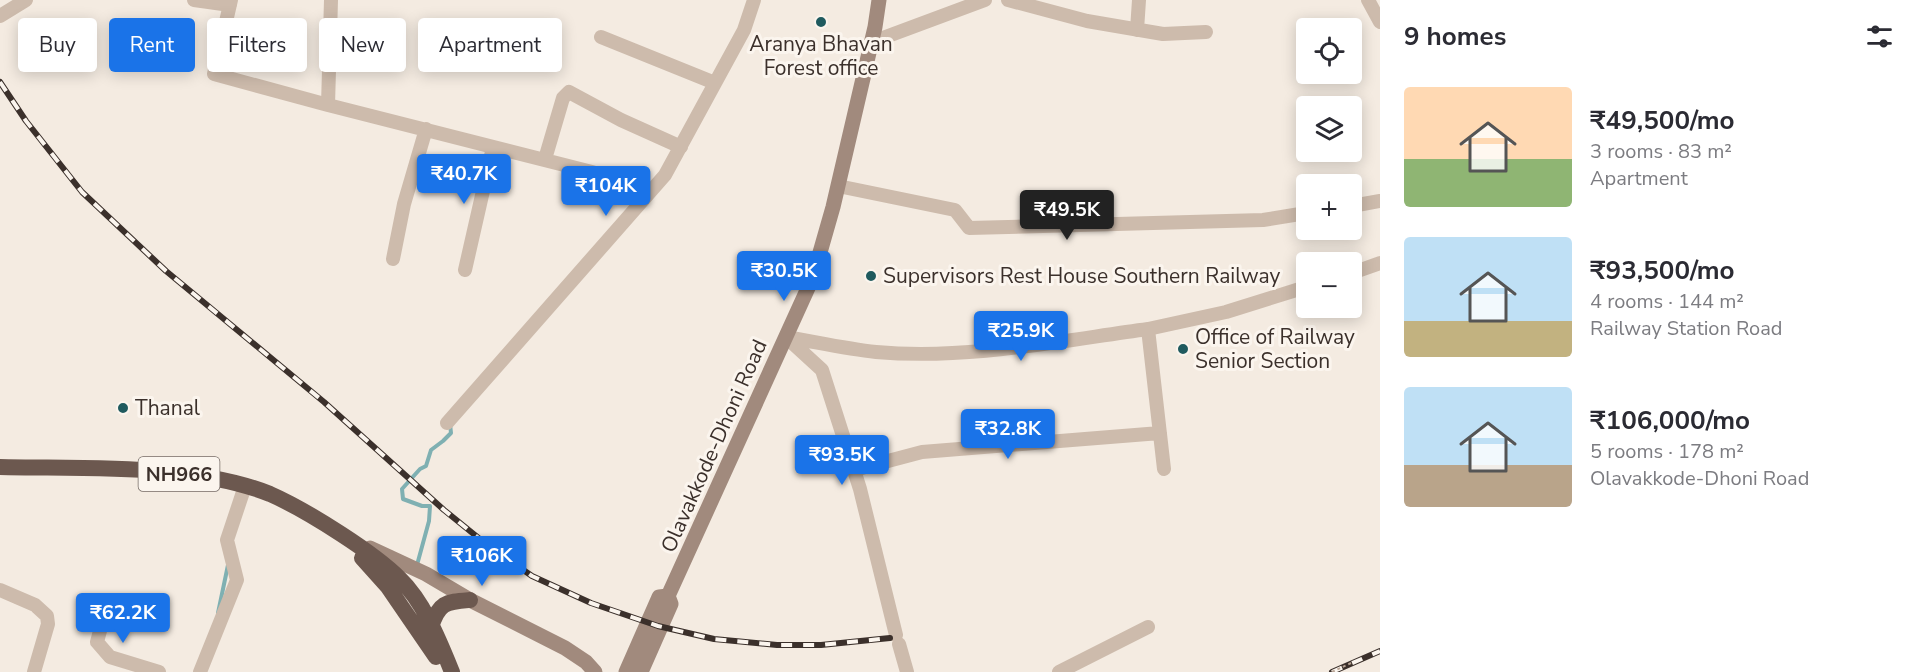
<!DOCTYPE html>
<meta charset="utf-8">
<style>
:root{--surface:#fff;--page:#f7f7f7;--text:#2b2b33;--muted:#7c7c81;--accent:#1a73e8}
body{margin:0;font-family:"Nunito Sans",sans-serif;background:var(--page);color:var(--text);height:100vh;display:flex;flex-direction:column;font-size:22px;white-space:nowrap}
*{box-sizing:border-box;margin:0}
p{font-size:20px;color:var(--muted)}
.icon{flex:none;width:33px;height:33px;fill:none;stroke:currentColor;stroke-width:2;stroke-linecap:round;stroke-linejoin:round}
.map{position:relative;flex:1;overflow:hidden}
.side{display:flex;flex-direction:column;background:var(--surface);width:540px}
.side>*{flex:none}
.guide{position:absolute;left:18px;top:18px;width:570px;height:54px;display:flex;gap:12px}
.fabs{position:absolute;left:1296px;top:18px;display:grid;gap:12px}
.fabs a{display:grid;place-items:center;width:66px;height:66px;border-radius:6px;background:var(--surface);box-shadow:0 3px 15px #0003;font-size:30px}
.price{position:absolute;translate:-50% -51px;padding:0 14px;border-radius:6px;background:var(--accent);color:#fff;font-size:20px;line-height:39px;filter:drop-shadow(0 2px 3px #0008)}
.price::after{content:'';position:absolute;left:50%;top:36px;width:18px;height:14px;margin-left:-9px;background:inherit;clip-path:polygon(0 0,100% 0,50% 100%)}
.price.on{background:#222;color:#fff}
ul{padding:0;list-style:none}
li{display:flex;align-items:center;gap:18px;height:150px;padding:0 24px}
li span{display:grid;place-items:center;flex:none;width:168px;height:120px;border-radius:6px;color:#555}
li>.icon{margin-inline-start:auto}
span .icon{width:72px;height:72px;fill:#fffc;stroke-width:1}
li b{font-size:26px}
h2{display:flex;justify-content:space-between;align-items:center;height:72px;padding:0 24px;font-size:26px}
.tag{padding:0 21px;border-radius:6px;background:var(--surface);box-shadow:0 3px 15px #0003;font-size:21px;line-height:54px}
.tag.on{background:var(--accent);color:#fff}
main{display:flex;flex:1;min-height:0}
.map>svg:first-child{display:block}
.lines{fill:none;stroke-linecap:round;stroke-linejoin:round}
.stream{stroke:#7fb0b2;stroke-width:4}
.minor{stroke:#cdbbac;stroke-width:14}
.secondary{stroke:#a18a7d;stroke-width:15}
.trunk{stroke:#6c584f;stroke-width:16}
.rail-casing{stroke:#3b302b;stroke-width:6}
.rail{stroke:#fbf5ee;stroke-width:4;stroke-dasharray:11;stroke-linecap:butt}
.path-bridge{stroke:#b9a596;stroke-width:2;stroke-dasharray:3 3;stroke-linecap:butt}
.poi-dot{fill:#1f5a5e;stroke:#fbf5ee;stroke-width:2}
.labels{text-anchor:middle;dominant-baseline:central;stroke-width:6;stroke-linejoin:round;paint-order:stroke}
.shield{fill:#fbf5ee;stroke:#756b66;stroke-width:1.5}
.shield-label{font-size:20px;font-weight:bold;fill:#3b302b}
.poi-label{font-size:21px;fill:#3b302b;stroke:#fbf5ee;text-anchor:start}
.street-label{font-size:21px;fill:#3b302b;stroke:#fbf5ee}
</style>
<main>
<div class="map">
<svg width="1380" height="672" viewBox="0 0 1380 672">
<rect width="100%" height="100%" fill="#f4ebe1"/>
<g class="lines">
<path class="stream" d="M417,565L429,521L430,506H422L403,499L402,489L420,469L426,466L431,450L443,441L451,433L450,424
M218,613L228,565"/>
<path class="minor" d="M194,0L230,5
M231,0L214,74L328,105
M331,0L328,105L592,172L646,195
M1008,0L1087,21L1163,34L1206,32
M1368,0L1380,22
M0,16L26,0
M1137,30L1139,0
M601,37L715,83
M872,42L985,0
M545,159L563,98L569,92L621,120L681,147
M838,186L955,210L969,228L1263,220L1306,213
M1352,206L1380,201
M393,259L404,204L426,129
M465,270L493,147
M1352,273L1380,263
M1148,329L1226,312L1306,287
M786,337C816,342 846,349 876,352C967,360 1059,341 1148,329L1164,469
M786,337L822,370L860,489L896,635
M447,423L665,175L744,30L754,0
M854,470L922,452L1160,433
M0,590L35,605L47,616L48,624L34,672
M107,605L97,642L110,657L159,672
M899,644L907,672
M200,672L237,580L227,540L245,486
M1059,672L1148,627"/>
<path class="secondary" d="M370,548L426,574L470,600L565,648L586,662L595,672
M626,672L659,597L668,596
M641,672L671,604L668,596L813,277L833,207L875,27L879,0"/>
<path class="trunk" d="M0,467C83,469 193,463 270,494C295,505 318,519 341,534C361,547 382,561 399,578C424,602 439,640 452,672
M362,558L388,587L436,657
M431,627C439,602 446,602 470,600"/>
<g class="rail-casing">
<path id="rail" d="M0,82L26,121L82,192L166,271L324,402L444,510L486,544L532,576L591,603L658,626L714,639L777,645H821L890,638
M1332,672L1380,651"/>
</g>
<use href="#rail" class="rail"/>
<path class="path-bridge" d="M1332,672L1351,663"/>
</g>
<g class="poi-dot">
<circle cx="821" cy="22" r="6"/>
<circle cx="871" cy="276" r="6"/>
<circle cx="1183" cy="349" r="6"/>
<circle cx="123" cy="408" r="6"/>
</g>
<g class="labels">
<rect class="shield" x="138.5" y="457" width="81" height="34" rx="4.5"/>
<g class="shield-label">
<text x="179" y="474">NH966</text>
</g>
<g class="poi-label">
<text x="821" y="44" text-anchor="middle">Aranya Bhavan<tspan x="821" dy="24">Forest office</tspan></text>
<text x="883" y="276">Supervisors Rest House Southern Railway</text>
<text x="1195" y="337">Office of Railway<tspan x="1195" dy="24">Senior Section</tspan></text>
<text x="135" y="408">Thanal</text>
</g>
<g class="street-label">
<text transform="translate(714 446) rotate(-66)">Olavakkode-Dhoni Road</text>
</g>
</g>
</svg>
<div class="fabs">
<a><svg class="icon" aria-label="locate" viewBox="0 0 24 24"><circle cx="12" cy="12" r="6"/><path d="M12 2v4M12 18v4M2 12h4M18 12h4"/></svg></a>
<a><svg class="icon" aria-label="layers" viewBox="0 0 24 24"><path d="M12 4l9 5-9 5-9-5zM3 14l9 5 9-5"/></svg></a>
<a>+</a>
<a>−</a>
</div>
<b class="price" style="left:464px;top:205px">₹40.7K</b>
<b class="price" style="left:606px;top:217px">₹104K</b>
<b class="price on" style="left:1067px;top:241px">₹49.5K</b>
<b class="price" style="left:784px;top:302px">₹30.5K</b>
<b class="price" style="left:1021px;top:362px">₹25.9K</b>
<b class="price" style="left:1008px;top:460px">₹32.8K</b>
<b class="price" style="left:842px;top:486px">₹93.5K</b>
<b class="price" style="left:482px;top:587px">₹106K</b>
<b class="price" style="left:123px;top:644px">₹62.2K</b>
<div class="guide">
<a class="tag">Buy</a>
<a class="tag on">Rent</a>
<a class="tag">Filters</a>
<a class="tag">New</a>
<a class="tag">Apartment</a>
</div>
</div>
<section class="side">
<h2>9 homes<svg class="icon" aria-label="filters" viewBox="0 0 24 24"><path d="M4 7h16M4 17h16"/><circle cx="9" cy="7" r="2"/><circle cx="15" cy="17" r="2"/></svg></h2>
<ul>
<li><span style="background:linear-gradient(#ffd9b3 60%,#8fb573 0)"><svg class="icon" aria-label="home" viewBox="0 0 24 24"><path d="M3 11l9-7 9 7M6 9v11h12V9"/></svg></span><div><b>₹49,500/mo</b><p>3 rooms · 83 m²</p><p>Apartment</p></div></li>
<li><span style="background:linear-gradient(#bfe0f5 70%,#c2b280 0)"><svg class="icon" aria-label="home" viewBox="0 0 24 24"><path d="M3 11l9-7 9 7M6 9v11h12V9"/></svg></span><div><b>₹93,500/mo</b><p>4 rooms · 144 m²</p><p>Railway Station Road</p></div></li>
<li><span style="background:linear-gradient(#bfe0f5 65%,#b9a48a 0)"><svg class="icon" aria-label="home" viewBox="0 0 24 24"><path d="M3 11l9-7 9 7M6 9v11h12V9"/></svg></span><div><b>₹106,000/mo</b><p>5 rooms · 178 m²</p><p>Olavakkode-Dhoni Road</p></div></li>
</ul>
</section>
</main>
